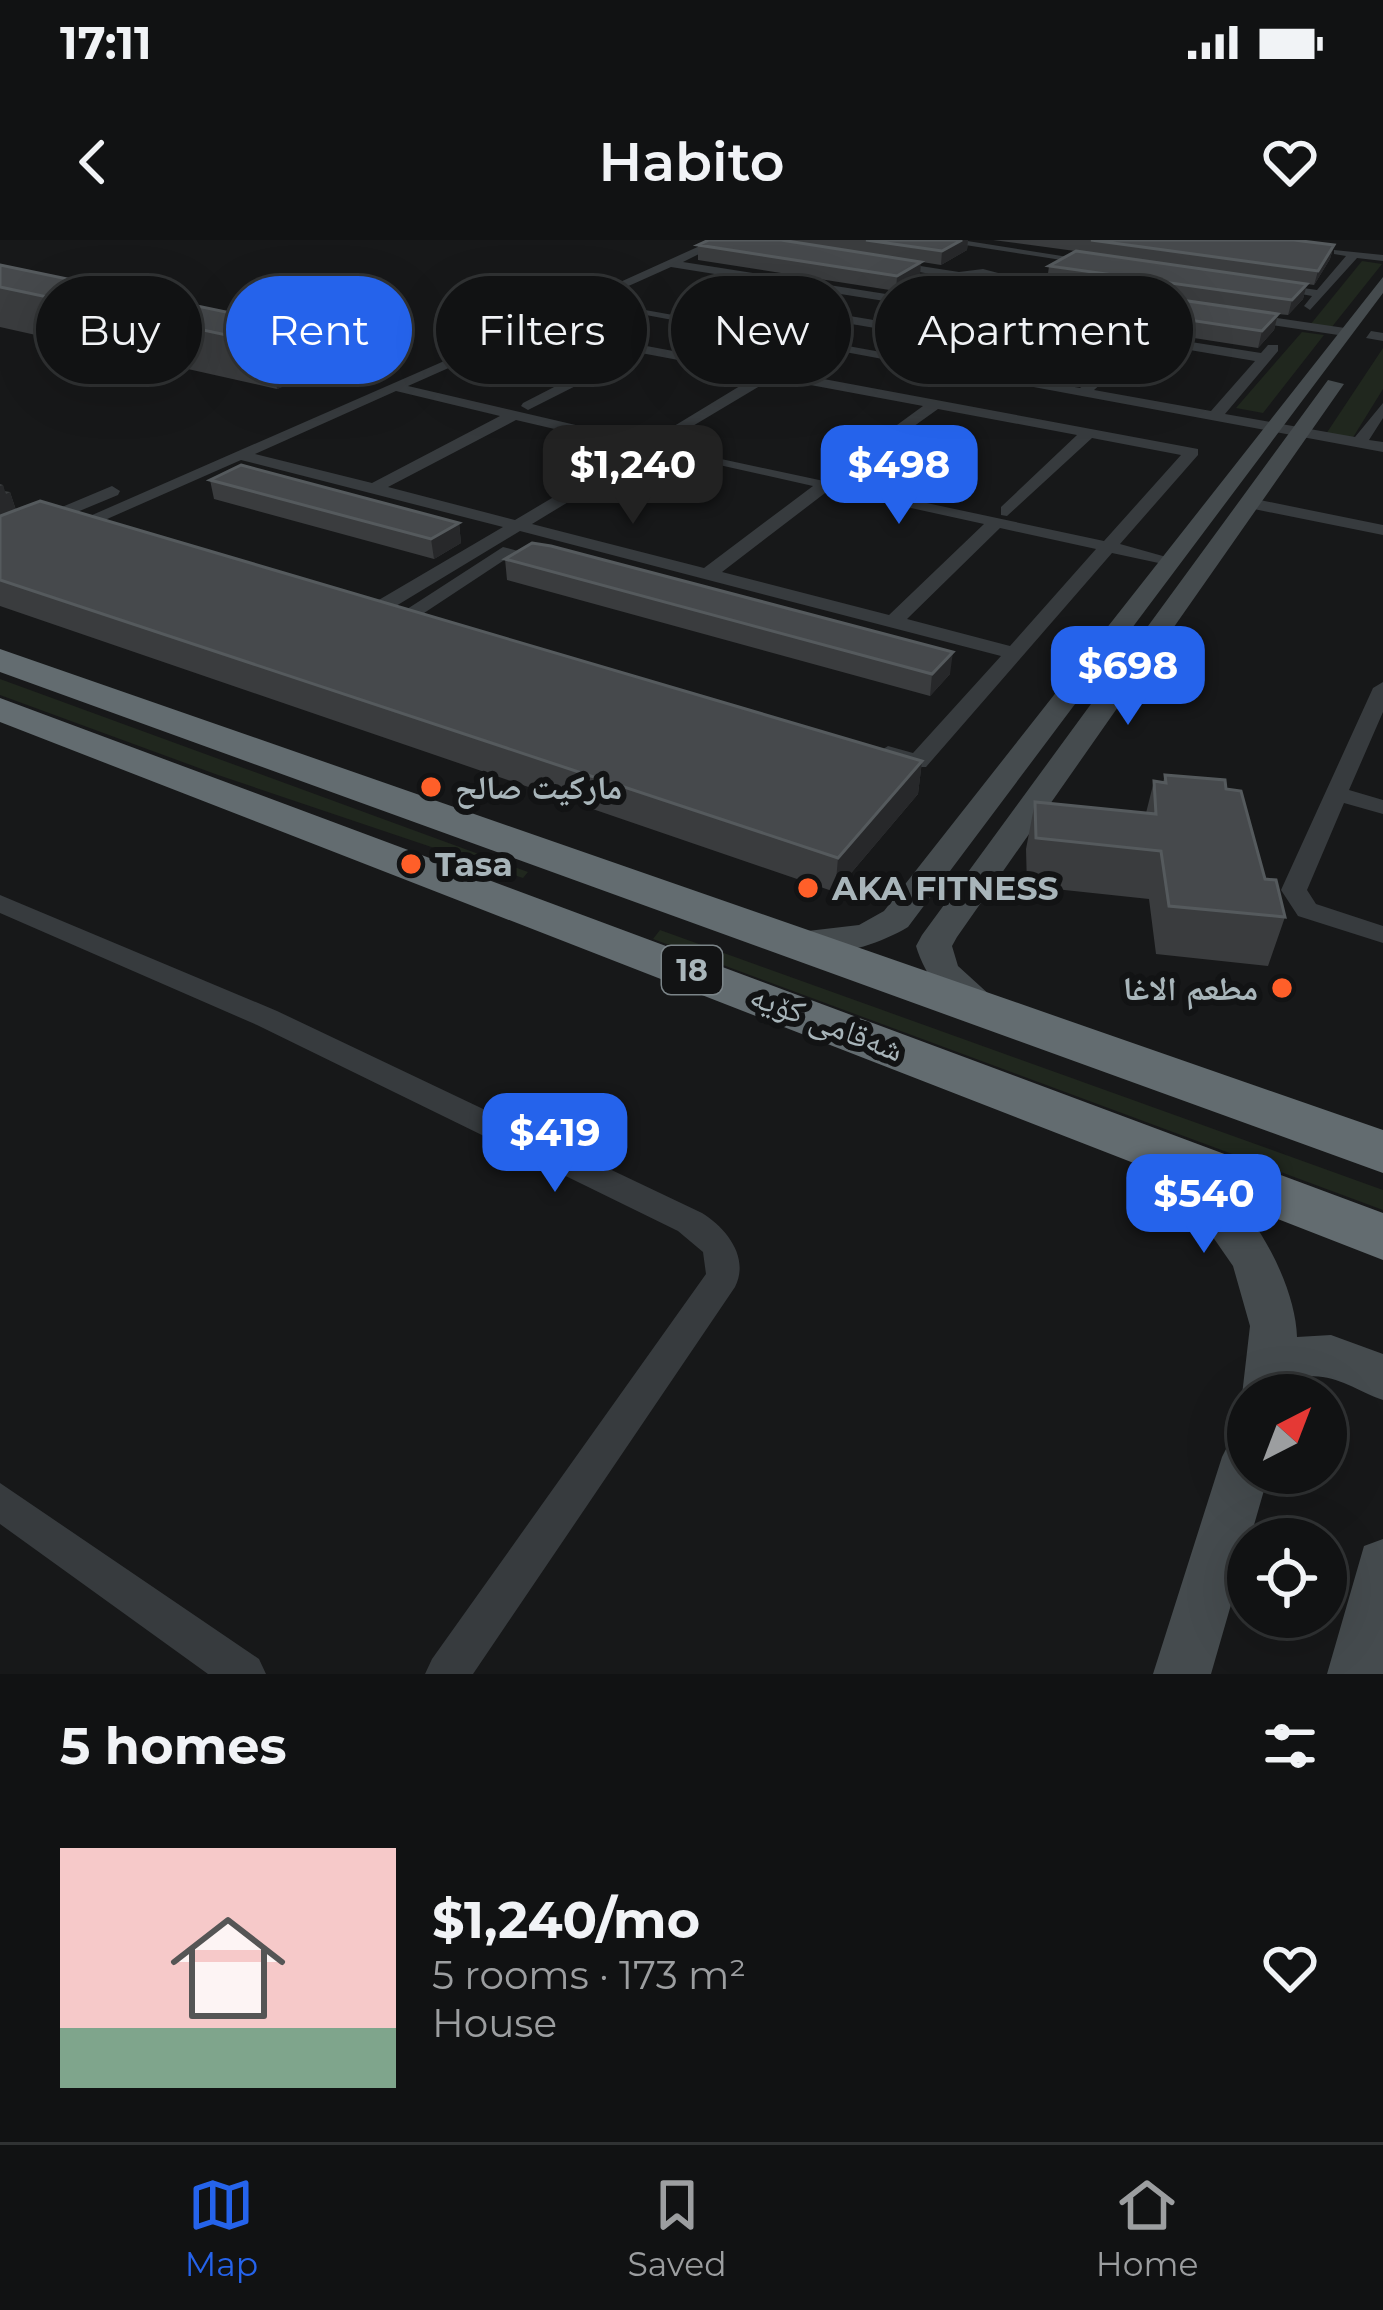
<!DOCTYPE html>
<meta charset="utf-8">
<style>
:root{--surface:#111213;--page:#1a1b1c;--text:#f1f3f6;--muted:#9c9ea0;--line:#303233;--accent:#2563eb}
body{margin:0;font-family:Montserrat,"Noto Naskh Arabic",sans-serif;background:var(--page);color:var(--text);height:100vh;display:flex;flex-direction:column;font-size:45px;white-space:nowrap}
*{box-sizing:border-box;margin:0}
p{font-size:39px;color:var(--muted)}
.icon{flex:none;width:66px;height:66px;fill:none;stroke:currentColor;stroke-width:2;stroke-linecap:round;stroke-linejoin:round}
.map{position:relative;height:1434px;overflow:hidden}
.side{display:flex;flex-direction:column;background:var(--surface);flex:1}
.side>*{flex:none}
.banner{position:absolute;left:36px;top:36px;width:1311px;height:108px;display:flex;gap:24px}
.needle{width:78px;rotate:42deg}
.buttons{position:absolute;left:1227px;top:1134px;display:grid;gap:24px}
.buttons a{display:grid;place-items:center;width:120px;height:120px;border-radius:50%;background:var(--surface);box-shadow:0 12px 48px #0002,0 0 0 3px var(--line);font-size:60px}
.price{position:absolute;translate:-50% -102px;padding:0 27px;border-radius:24px;background:var(--accent);color:#fff;font-size:39px;line-height:78px;filter:drop-shadow(0 3px 6px #0008)}
.price::after{content:'';position:absolute;left:50%;top:72px;width:36px;height:27px;margin-left:-18px;background:inherit;clip-path:polygon(0 0,100% 0,50% 100%)}
.price.active{background:#222;color:#fff}
ul{padding:0;list-style:none}
li{display:flex;align-items:center;gap:36px;height:300px;padding:0 60px}
li+li{border-top:3px solid var(--line)}
li span{display:grid;place-items:center;flex:none;width:336px;height:240px;border-radius:0px;color:#555}
li>.icon{margin-inline-start:auto}
span .icon{width:144px;height:144px;fill:#fffc;stroke-width:1}
li b{font-size:51px}
h2{display:flex;justify-content:space-between;align-items:center;height:144px;padding:0 60px;font-size:51px}
.chip{padding:0 42px;border-radius:54px;background:var(--surface);box-shadow:0 12px 48px #0002,0 0 0 3px var(--line);font-size:42px;line-height:108px}
.chip.active{background:var(--accent);color:#fff}
.status{display:flex;justify-content:space-between;align-items:center;height:84px;padding:0 60px;background:var(--surface);direction:ltr}
.status svg{height:33px;fill:currentColor}
header{display:flex;justify-content:space-between;align-items:center;height:156px;padding:0 60px;background:var(--surface);font-size:54px;font-weight:600}
.tab-bar{display:flex;justify-content:space-around;align-items:center;height:168px;border-top:3px solid var(--line);background:var(--surface);font-size:33px;color:var(--muted)}
.tab-bar a{display:grid;justify-items:center;gap:6px}
.tab-bar .active{color:var(--accent)}
.map>svg:first-child{display:block}
.green{fill:#20271e}
.lines{fill:none;stroke-linecap:round;stroke-linejoin:round}
.street{fill:#373b3e;fill-rule:evenodd}
.secondary{fill:#454b4e;fill-rule:evenodd}
.highway{fill:#636c70;fill-rule:evenodd}
.wall{fill:#3a3c3e}
.shaded-wall{fill:#27282a}
.building{fill:#46494c;stroke:#555a5d;stroke-width:3}
.poi-dot{fill:#ff5f29;stroke:#121314;stroke-width:4.5}
.labels{text-anchor:middle;dominant-baseline:central;stroke-width:12;stroke-linejoin:round;paint-order:stroke}
.shield{fill:#121314;stroke:#7b8488;stroke-width:3}
.shield-label{font-size:30px;font-weight:bold;fill:#a8b5ba}
.poi-label{font-size:33px;font-weight:bold;fill:#a8b5ba;stroke:#121314;text-anchor:start}
.street-label{font-size:33px;fill:#a8b5ba;stroke:#121314}
</style>
<div class="status"><b>17:11</b><svg viewBox="0 0 49 12"><path d="M0 12V9h3v3zM5 12V6h3v6zM10 12V3h3v9zM15 12V0h3v12zM26 1h20v11H26zM47 4h2v5h-2z"/></svg></div>
<header><svg class="icon" aria-label="back" viewBox="0 0 24 24"><path d="M15 5l-7 7 7 7"/></svg>Habito<svg class="icon" aria-label="heart" viewBox="0 0 24 24"><path d="M12 20l-8-8c-3-5 5-10 8-4 3-6 11-1 8 4z"/></svg></header>
<div class="map">
<svg width="1383" height="1434" viewBox="0 0 1383 1434">
<rect width="100%" height="100%" fill="#171819"/>
<path class="green" d="M1362,21L1382,24L1331,88L1310,85Z
M1302,92L1324,95L1263,173L1236,168Z
M1383,108V149L1352,199L1326,194Z
M0,439L528,632L523,638L218,535L0,455Z
M660,690L1383,950V970L653,699Z"/>
<g class="lines">
<path class="street" d="M713,0H727L683,22L1261,113L1268,105H1278V111L1225,174L1355,197L1383,163V178L1369,200L1383,202V212L576,62ZM671,27L746,39L673,75L595,61ZM759,41L1135,101L1080,148L687,77ZM1148,103L1255,121L1211,171L1094,150Z
M933,0H961L1106,23L1100,26Z
M1334,10L1383,15V21L1357,18L1310,70L1304,66L1312,56L1263,47L1269,43L1317,50L1346,16L1334,14Z
M888,21L959,32L983,29L1062,50L1056,54C1021,48 988,52 955,42L954,38L884,26ZM983,36L999,40L984,43L966,38Z
M814,70L999,101L1006,105L999,109L810,77Z
M1242,73L1345,88L1351,92L1345,96L1238,80Z
M529,84L1198,209V215L1120,304L1177,320L1168,325L1112,313L926,527H910L877,513L888,506L913,513L1001,416L520,291L391,369H377V361L503,287L241,220L98,283L83,279ZM530,92L626,110L523,163L521,166L528,170L641,113L758,135L661,194V200L666,202L773,138L923,166L834,231L832,234L840,239L938,169L1077,195L1001,267V275L1007,276L1092,198L1181,215L1104,301L670,208V214L813,246L704,328L532,284L654,210L653,203L408,146ZM396,151L500,176L372,243L255,214ZM516,180L636,208L515,280L388,247ZM829,250L984,284L889,375L722,332ZM1000,288L1096,309L1010,406L907,379Z
M1371,91L1383,93V101L1366,98Z
M112,246L120,251L118,255L0,304V293Z
M1250,258L1383,285V295L1244,267L1242,263Z
M503,307L518,311L418,377L401,373Z
M1383,442V472L1349,550L1383,560V574L1344,563L1307,650L1316,664L1383,686V703L1298,676L1281,650L1373,448Z
M0,655L277,771L702,973C726,988 750,1017 735,1047L473,1434H425L432,1419L706,1034L703,1012L678,991L257,785L0,673Z
M0,1243L259,1419L266,1434H208L0,1284Z"/>
<path class="secondary" d="M1383,37V53L908,687C873,708 823,721 782,710L777,702L782,694L859,685L884,671Z
M1328,140L1344,144L957,697L952,706L958,726L1003,767L997,776C959,787 925,738 916,706L922,695Z
M1162,903C1228,924 1295,1029 1297,1097L1331,1095L1383,1114V1160C1351,1149 1331,1129 1294,1139L1292,1155H1248V1167L1242,1155L1250,1086L1233,1026L1199,977L1141,919L1147,908Z
M1248,1194V1233H1269L1211,1434H1153L1222,1217L1230,1201Z
M1383,1299V1434H1327L1364,1306Z"/>
<path class="highway" d="M0,409L1383,890V933L0,432Z
M0,458L1383,973V1020L0,482Z"/>
</g>
<path class="wall" d="M709,0H968L967,10L941,25L884,16L920,37L896,51L698,20V5Z
M993,0H1294L1334,5L1330,19L1314,45L1307,44L1303,59L1288,75L1278,74L1274,90L1258,108L1008,69L1010,53L1047,41L1049,26L1075,11Z
M0,25L308,89L316,133L277,149L0,87Z
M210,240L459,283L461,303L434,319L214,259Z
M0,244L3,245L4,251L10,252L16,270L922,521L918,554L835,652L0,366Z
M505,319L950,434L930,456L507,340Z
M1165,535L1226,549L1265,639L1285,677L1268,726L1156,714L1149,659L1027,646L1026,609L1035,562L1146,573L1154,541L1163,542Z"/>
<path class="shaded-wall" d="M962,0H968L967,10L941,25L942,11Z
M1334,5L1330,19L1314,45L1318,31Z
M921,22L920,37L896,51L897,36Z
M1307,44L1303,59L1288,75L1292,60Z
M1278,74L1274,90L1258,108L1262,91Z
M308,89L316,133L277,149L269,104Z
M3,245L6,254L10,252L19,280L0,288V246Z
M459,283L461,303L434,319L431,299Z
M953,412L950,434L930,456L932,434Z
M922,521L918,554L835,652L838,618Z"/>
<path class="building" d="M709,0H781L921,22L897,36L698,5Z
M866,0H962L942,11Z
M1091,0H1294L1334,5L1318,31Z
M1076,11L1307,44L1292,60L1049,26Z
M0,25L308,89L269,104L0,47Z
M1035,39L1278,74L1262,91L1010,53Z
M241,225L459,283L431,299L210,240Z
M40,261L922,521L838,618L0,340V276Z
M532,303L551,306L953,412L932,434L505,319Z
M1165,535L1225,540L1226,549L1241,551L1265,639L1276,640L1285,677L1169,666L1161,611L1036,598L1035,562L1156,574L1154,541L1166,543Z"/>
<g class="poi-dot">
<circle cx="431" cy="547" r="12"/>
<circle cx="411" cy="624" r="12"/>
<circle cx="808" cy="648" r="12"/>
<circle cx="1282" cy="748" r="12"/>
</g>
<g class="labels">
<rect class="shield" x="662" y="706" width="60" height="48" rx="9"/>
<g class="shield-label">
<text x="692" y="730">18</text>
</g>
<g class="poi-label">
<text x="455" y="547">ماركيت صالح</text>
<text x="435" y="624">Tasa</text>
<text x="832" y="648">AKA FITNESS</text>
<text x="1258" y="748" text-anchor="end">مطعم الاغا</text>
</g>
<g class="street-label">
<text transform="translate(827 782) rotate(21)">شەقامی کۆیە</text>
</g>
</g>
</svg>
<div class="buttons">
<a><svg class="needle" viewBox="-14 -14 28 28"><path d="M0-13l5 13h-10z" fill="#e53935"/><path d="M0 13l5-13h-10z" fill="#9c9ea0"/></svg></a>
<a><svg class="icon" aria-label="locate" viewBox="0 0 24 24"><circle cx="12" cy="12" r="6"/><path d="M12 2v4M12 18v4M2 12h4M18 12h4"/></svg></a>
</div>
<b class="price active" style="left:633px;top:287px">$1,240</b>
<b class="price" style="left:899px;top:287px">$498</b>
<b class="price" style="left:1128px;top:488px">$698</b>
<b class="price" style="left:555px;top:955px">$419</b>
<b class="price" style="left:1204px;top:1016px">$540</b>
<div class="banner">
<a class="chip">Buy</a>
<a class="chip active">Rent</a>
<a class="chip">Filters</a>
<a class="chip">New</a>
<a class="chip">Apartment</a>
</div>
</div>
<section class="side">
<h2>5 homes<svg class="icon" aria-label="filters" viewBox="0 0 24 24"><path d="M4 7h16M4 17h16"/><circle cx="9" cy="7" r="2"/><circle cx="15" cy="17" r="2"/></svg></h2>
<ul>
<li><span style="background:linear-gradient(#f6c9c9 75%,#7fa58c 0)"><svg class="icon" aria-label="home" viewBox="0 0 24 24"><path d="M3 11l9-7 9 7M6 9v11h12V9"/></svg></span><div><b>$1,240/mo</b><p>5 rooms · 173 m²</p><p>House</p></div><svg class="icon" aria-label="heart" viewBox="0 0 24 24"><path d="M12 20l-8-8c-3-5 5-10 8-4 3-6 11-1 8 4z"/></svg></li>
</ul>
</section>
<nav class="tab-bar">
<a class="active"><svg class="icon" aria-label="map" viewBox="0 0 24 24"><path d="M3 6l6-2 6 2 6-2v14l-6 2-6-2-6 2zM9 4v14M15 6v14"/></svg>Map</a>
<a><svg class="icon" aria-label="saved" viewBox="0 0 24 24"><path d="M7 4h10v16l-5-4-5 4z"/></svg>Saved</a>
<a><svg class="icon" aria-label="home" viewBox="0 0 24 24"><path d="M3 11l9-7 9 7M6 9v11h12V9"/></svg>Home</a>
</nav>
